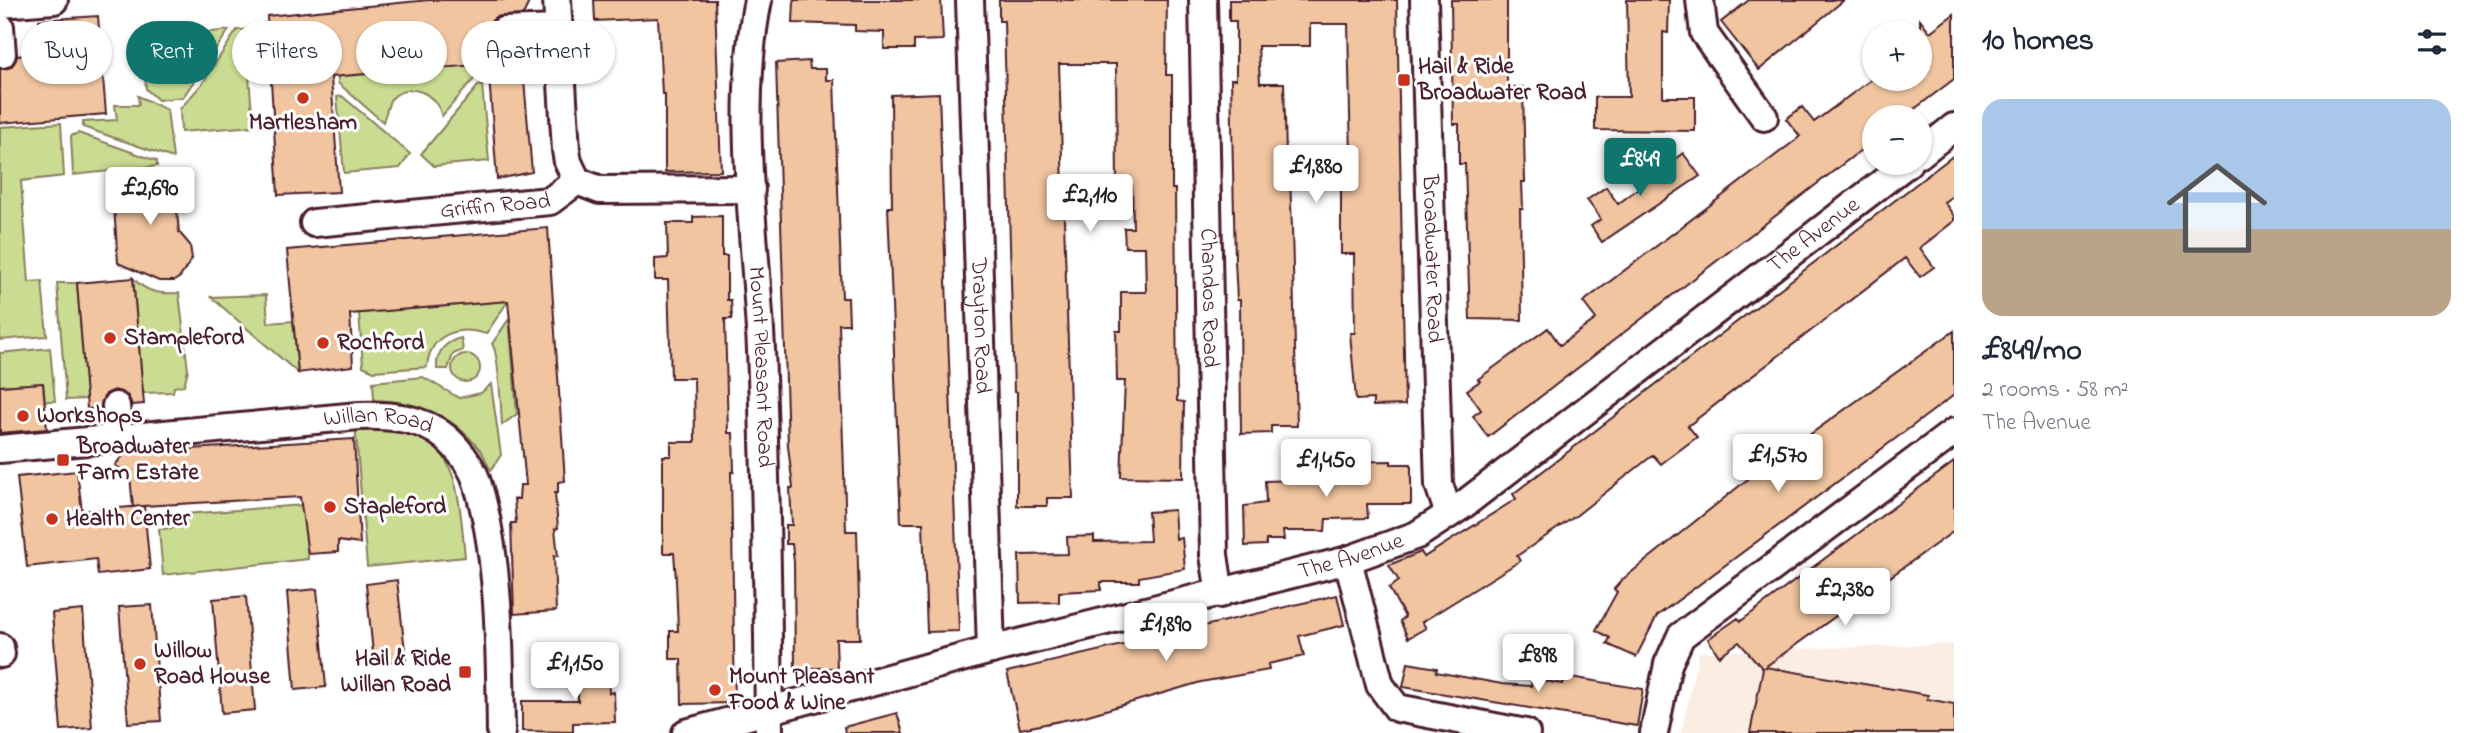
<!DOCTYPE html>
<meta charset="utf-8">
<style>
:root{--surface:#fff;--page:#f2f2f3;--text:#1f2937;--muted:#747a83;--accent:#0f766e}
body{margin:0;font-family:"Indie Flower",sans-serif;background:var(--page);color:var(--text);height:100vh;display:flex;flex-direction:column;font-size:26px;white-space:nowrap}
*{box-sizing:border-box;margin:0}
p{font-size:23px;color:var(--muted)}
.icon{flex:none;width:38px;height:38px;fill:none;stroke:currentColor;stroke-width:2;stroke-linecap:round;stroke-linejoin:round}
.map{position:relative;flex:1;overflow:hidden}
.details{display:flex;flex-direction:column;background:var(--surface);width:525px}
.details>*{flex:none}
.hud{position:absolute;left:21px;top:21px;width:665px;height:63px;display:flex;gap:14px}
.tools{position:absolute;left:1862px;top:21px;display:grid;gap:14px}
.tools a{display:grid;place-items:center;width:70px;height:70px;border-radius:50%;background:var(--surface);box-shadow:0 2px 5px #0004;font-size:35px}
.price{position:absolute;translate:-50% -60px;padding:0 16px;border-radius:7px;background:#fff;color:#222;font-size:23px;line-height:46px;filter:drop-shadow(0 2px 4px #0008)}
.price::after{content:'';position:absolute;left:50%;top:42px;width:21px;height:16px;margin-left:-10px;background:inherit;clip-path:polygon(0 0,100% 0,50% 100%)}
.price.current{background:var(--accent);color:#fff}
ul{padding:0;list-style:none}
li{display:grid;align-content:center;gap:14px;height:371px;padding:0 28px}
li span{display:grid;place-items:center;height:217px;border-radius:21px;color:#555}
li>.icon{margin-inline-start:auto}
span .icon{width:126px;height:126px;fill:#fffc;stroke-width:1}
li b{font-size:30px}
h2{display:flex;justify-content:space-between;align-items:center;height:84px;padding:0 28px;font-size:30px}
.tag{padding:0 24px;border-radius:32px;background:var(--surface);box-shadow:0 2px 5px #0004;font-size:24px;line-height:63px}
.tag.current{background:var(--accent);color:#fff}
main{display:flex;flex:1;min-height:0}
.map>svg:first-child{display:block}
.built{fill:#faeee2}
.green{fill:#c9dc91;stroke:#8a7e5e;stroke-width:2}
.building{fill:#f0c5a0;stroke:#4a1f2b;stroke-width:2}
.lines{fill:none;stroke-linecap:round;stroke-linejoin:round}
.minor-casing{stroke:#4a1f2b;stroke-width:32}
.minor{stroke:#fff;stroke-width:26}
.poi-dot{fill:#c8321e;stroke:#fff;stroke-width:2.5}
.labels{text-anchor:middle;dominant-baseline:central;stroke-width:6;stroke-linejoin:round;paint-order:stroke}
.poi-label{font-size:23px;font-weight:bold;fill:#4a1f2b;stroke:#fff;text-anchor:start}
.street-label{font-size:23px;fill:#4a1f2b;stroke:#fff}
</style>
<main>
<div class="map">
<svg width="1954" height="733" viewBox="0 0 1954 733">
<rect width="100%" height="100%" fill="#fff"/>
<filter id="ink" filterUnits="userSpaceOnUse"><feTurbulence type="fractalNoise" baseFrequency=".0143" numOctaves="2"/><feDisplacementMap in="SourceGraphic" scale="14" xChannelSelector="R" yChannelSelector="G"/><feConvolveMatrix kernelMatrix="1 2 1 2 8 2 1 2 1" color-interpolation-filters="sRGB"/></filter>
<g filter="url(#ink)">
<path class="built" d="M1954,644V733H1681L1699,652Z"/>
<path class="green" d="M267,29L269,49L247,51L253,126L181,132L180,109L202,84L237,30Z
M229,30L183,97L158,100L146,89L143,40Z
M481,64V71L442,116C435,92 409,80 390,100L383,122L338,83V76Z
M482,85L489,161L434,166L421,154L478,86Z
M138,96L167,110L173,158L83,127V122L117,120L115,105H139Z
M342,96L410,154L400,168L344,173L337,97Z
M61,123L64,176L21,181L29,282L42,281L47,336L0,340V127Z
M78,133L157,161V166L73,175L71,136Z
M133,278C147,293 159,294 179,293L188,370L184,385L174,387L173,392L143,393Z
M57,283H77L87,399L66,400Z
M266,295L268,323L293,321L298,373L211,297Z
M508,301L486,334C459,325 430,333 427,367L374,371L363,366L359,313Z
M509,319L517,414L502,425C501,410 499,351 492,344Z
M461,338L463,350L453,354L448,369H437C436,352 445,342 461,338Z
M50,348L55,401H45L43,383L0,386V353Z
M452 368a14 14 0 1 1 28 0a14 14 0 1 1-28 0Z
M423,377L459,398L481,393L491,384L501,455L491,470C486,464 486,457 481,451C453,415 419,401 374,400L373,382Z
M355,423C376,427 399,429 419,436C461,451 461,520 465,557L367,567Z
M303,505L308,559L163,575L159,529L186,527L185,514Z"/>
<path class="building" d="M429,0H530L523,15L495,17L487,31L496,45L521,46L532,172L497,179L488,64L331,77L339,192L278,195L267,16Z
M594,0H715L721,171L665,172V94H662L658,18L595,21Z
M794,0H941L943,40L914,41V49H884V32L855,31V25L793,23Z
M999,0H1167L1166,75H1172V189H1175L1177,401L1184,402L1183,478L1121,477L1125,381H1117L1116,331H1121V292H1146L1145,247H1125L1124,228H1133L1132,186L1117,187L1116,64H1059L1073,498H1047V506H1017V392H1014L1004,21H999Z
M1229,0H1397L1405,405L1373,406V399L1356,400L1350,333H1355L1354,254H1341V158H1351L1348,24H1310V46H1258L1260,83H1284L1286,154H1289L1292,228L1297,426H1271V433L1241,434L1240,300H1237L1235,261L1231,79H1236V21H1229Z
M1451,0H1507V87H1523L1525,182H1522L1523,209H1520L1522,320L1470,319L1465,164H1459V124H1453Z
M1627,0H1669L1668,33L1663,32V97H1695V131L1595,130V97H1629Z
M1749,0H1844L1759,70L1721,22Z
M1954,14V79L1904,117H1874V140L1488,437L1473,416L1481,410L1467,390L1480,381L1478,379L1548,328L1560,345L1596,319L1583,302L1797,139L1800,136L1786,119L1802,107L1814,122L1872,79H1920V19L1930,32Z
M98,16L106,114L0,123V69L11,67L17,56L41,53L39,20Z
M809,61L810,69H826V80H834L842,298H848L849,324H839L846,531H857L860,639H836L837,668H795L794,562L792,544H786V525H792L790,488H793L788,446L776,63Z
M939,93L959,631L927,632L923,523H901L888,207H892L891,95Z
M1683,153L1700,176L1602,242L1591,226L1601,219L1587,200L1606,187L1618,204Z
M1954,155V195L1944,202L1954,216V221L1920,248L1934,267L1920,277L1905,258L1688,426L1697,437L1661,464L1653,455L1577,515L1517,556L1520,561L1422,622L1426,628L1408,638L1400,621L1405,617L1389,588L1399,581L1389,565L1421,552L1424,557L1516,499L1513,494Z
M173,174L179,232L190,245L192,259L180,277L174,281H159L118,263L112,178Z
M722,216V256H727V300H731L732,319H725L728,433H733L734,472H731L735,703L682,704L681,659H670V631H678L676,580L674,553H663V456H671V442H695L694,378H671L668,280H655V259L668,258L667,223H693V217Z
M548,228L565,481L558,482V493H555L558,528L555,529L558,556H554L556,611L514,614L511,523H516L514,499H519L520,485H526L508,301L350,314L353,366L298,373L287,250Z
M133,278L144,404L132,405L128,396L115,390L106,394L100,408L87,409L77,283Z
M1954,331V395L1657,616L1636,657L1607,644L1610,638L1596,630L1617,592L1614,589L1623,579L1748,479Z
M43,383L47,429L0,433V386Z
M354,439L360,544L338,541V552L308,554L300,497L144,506L150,569L98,575L96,559L27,567L17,477L77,471L82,511L143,506L133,507L130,476L115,465L125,453Z
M1391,461V464H1411V504H1367L1368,518L1326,519L1325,531H1283L1284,540H1266V545L1245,546L1244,506L1266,503L1265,481L1333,479L1332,462Z
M1954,462V531L1765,667L1928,695L1927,699L1954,704V733H1750L1763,669L1739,642L1719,656L1708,639L1738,618L1741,621Z
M1174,510L1176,539L1182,538L1185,569L1139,577V582H1101V590L1059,592V602L1020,603L1019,555L1068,554L1067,537L1094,536V542L1150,541L1148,512Z
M397,580L406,660L374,663L366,584Z
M317,589L326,687L295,690L287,592Z
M1337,595L1344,625L1299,636L1304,656L1268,664L1269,670L1201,682L1085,716L1020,729L1007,672Z
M246,596L255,710L222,713L213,599Z
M152,605L161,721L128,723L119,607Z
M83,610L92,728L61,730L52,613Z
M594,650L595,665H608L609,693L614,692L615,722L573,723V732L522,731V701H578L577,651Z
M1408,663L1437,668L1436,672L1502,684L1531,686L1532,679L1563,684L1564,676L1643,689L1637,726L1403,687Z
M897,713L903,733H845L844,727Z"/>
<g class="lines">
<g class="minor-casing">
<g id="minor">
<path d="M557,0L566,150L568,162L577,181"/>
<path id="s1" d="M758,0C735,115 756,234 761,350C766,477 768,606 769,733"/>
<path id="s2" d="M970,0L991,650"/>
<path id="s3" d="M1203,0L1214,555L1220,594"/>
<path id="s4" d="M1424,0L1439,485L1449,514"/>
<path d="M1700,0L1704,33L1764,117"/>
<path d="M0,4L54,0"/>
<path d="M0,27L2,54"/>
<path d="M503,31L559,29"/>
<path d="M1920,154L1954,127"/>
<path d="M577,181L600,190L751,189"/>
<path id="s5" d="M314,223L550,201L577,181"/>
<path d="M116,406L119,437"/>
<path id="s6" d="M0,449L359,416C389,415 421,417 445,437C457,447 471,465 476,479C500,553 500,655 501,733"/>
<path d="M1348,560L1380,685L1397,708L1526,733"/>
<path d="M0,647L1,654"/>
<path id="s7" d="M686,733L991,650L1348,560L1417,535L1463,505L1908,163"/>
<path d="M1654,733L1668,664L1681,636L1954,432"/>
</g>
</g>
<use href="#minor" class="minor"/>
</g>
</g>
<g class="poi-dot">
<rect x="1397" y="73" width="14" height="14" rx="3.5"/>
<circle cx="303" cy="98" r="7"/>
<circle cx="110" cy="338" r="7"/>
<circle cx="323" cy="343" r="7"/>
<circle cx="23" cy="416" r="7"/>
<rect x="56" y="453" width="14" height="14" rx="3.5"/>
<circle cx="330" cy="507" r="7"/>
<circle cx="52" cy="519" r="7"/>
<circle cx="140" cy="664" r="7"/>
<rect x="458" y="665" width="14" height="14" rx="3.5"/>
<circle cx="715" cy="690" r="7"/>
</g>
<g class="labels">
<g class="poi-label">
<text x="1418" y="67">Hail &amp; Ride<tspan x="1418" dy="26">Broadwater Road</tspan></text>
<text x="303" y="123" text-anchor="middle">Martlesham</text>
<text x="124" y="338">Stampleford</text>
<text x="337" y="343">Rochford</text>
<text x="37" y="416">Workshops</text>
<text x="77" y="447">Broadwater<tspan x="77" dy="26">Farm Estate</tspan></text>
<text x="344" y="507">Stapleford</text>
<text x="66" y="519">Health Center</text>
<text x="154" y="651">Willow<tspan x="154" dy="26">Road House</tspan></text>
<text x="451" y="659" text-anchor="end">Hail &amp; Ride<tspan x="451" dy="26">Willan Road</tspan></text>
<text x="729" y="677">Mount Pleasant<tspan x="729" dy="26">Food &amp; Wine</tspan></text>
</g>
<g class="street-label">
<text stroke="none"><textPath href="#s5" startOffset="182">Griffin Road</textPath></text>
<text stroke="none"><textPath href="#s7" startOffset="1255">The Avenue</textPath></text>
<text stroke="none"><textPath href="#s4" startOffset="259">Broadwater Road</textPath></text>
<text stroke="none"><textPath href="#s3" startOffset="298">Chandos Road</textPath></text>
<text stroke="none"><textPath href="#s2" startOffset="326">Drayton Road</textPath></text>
<text stroke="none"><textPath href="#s1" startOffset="368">Mount Pleasant Road</textPath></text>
<text stroke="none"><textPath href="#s6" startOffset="380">Willan Road</textPath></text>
<text stroke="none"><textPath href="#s7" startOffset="688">The Avenue</textPath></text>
</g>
</g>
</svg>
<div class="tools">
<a>+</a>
<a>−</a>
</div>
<b class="price current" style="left:1640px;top:198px">£849</b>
<b class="price" style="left:1316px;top:205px">£1,880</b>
<b class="price" style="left:150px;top:227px">£2,690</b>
<b class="price" style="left:1090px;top:234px">£2,110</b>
<b class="price" style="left:1778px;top:494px">£1,570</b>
<b class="price" style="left:1326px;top:499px">£1,450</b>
<b class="price" style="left:1845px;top:628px">£2,380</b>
<b class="price" style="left:1166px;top:663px">£1,890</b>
<b class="price" style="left:1538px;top:694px">£898</b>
<b class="price" style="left:575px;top:702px">£1,150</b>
<div class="hud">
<a class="tag">Buy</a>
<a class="tag current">Rent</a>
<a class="tag">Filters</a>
<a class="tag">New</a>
<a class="tag">Apartment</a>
</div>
</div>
<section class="details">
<h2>10 homes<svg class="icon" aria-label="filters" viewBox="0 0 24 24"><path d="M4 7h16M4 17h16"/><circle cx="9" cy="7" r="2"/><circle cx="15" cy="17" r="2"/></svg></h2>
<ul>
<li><span style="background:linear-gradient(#a9c7e8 60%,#b9a48a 0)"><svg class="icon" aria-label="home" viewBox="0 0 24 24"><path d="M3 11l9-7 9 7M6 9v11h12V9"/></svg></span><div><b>£849/mo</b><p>2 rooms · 58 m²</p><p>The Avenue</p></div></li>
</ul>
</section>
</main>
